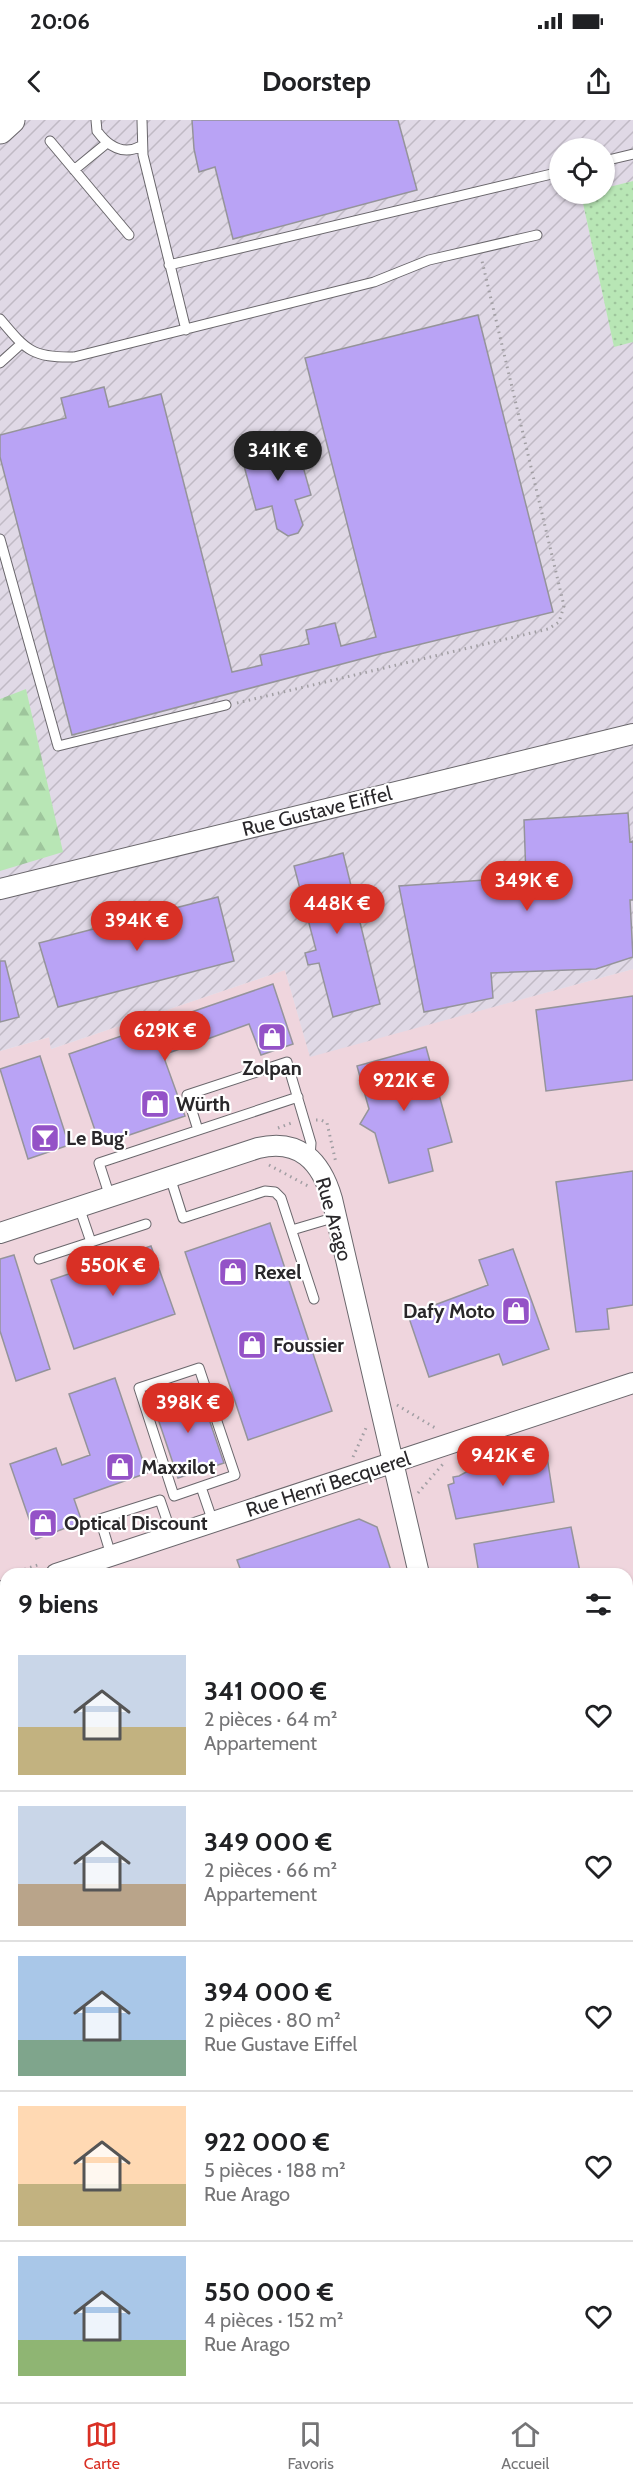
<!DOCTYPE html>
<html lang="fr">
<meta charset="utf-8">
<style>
:root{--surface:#fff;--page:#f6f6f6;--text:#202124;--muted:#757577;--line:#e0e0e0;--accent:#d93025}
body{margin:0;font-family:Cabin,sans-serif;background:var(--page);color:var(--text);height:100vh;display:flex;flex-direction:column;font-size:22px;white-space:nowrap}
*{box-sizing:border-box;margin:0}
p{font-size:20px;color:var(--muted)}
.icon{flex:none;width:33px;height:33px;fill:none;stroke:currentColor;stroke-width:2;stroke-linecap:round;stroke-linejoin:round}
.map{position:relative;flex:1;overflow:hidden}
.panel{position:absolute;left:0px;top:1448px;width:633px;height:836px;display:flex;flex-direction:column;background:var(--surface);border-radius:18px 18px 0 0;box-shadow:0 2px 4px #0004}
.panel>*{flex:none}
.controls{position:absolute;left:549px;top:18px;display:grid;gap:12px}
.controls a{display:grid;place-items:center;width:66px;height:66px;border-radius:50%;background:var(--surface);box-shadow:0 2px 4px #0004;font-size:30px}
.price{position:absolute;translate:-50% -51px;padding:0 14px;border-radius:21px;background:var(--accent);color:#fff;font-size:20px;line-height:39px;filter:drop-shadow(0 2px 3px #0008)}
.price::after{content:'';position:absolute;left:50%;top:36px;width:18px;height:14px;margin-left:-9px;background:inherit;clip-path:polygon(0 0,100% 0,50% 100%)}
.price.active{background:#222;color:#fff}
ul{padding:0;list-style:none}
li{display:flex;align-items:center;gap:18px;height:150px;padding:0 18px}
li+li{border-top:2px solid var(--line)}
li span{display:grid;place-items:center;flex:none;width:168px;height:120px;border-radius:0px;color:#555}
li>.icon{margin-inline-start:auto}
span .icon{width:72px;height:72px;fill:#fffc;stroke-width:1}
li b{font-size:26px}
h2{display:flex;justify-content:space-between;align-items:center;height:72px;padding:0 18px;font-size:26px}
.status{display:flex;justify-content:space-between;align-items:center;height:42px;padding:0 30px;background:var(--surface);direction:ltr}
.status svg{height:16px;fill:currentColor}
header{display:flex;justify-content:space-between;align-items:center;height:78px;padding:0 18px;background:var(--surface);font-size:27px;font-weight:700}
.tab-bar{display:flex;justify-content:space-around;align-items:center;height:84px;border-top:2px solid var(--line);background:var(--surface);font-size:16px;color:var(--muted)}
.tab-bar a{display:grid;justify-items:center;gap:3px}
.tab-bar .active{color:var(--accent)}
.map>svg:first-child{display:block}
.commercial{fill:#efd5dd;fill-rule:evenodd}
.industrial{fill:url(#industrial-furrows)}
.green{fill:url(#green-dots)}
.forest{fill:url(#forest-firs)}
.building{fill:#b9a3f5;stroke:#95949a;stroke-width:1.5}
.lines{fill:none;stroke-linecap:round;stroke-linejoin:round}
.lane-casing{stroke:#6a676c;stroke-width:11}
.street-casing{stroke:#6a676c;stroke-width:22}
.secondary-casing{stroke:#6a676c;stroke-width:29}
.path{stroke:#a19ea3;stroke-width:3;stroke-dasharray:1.5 4.5;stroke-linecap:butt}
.lane{stroke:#fff;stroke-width:9}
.street{stroke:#fff;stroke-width:20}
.secondary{stroke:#fff;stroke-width:27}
.labels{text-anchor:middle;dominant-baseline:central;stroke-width:4.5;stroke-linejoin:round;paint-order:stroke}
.street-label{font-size:20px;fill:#29272a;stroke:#fff}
.poi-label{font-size:20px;font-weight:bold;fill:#29272a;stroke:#fff;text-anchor:start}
</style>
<div class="status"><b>20:06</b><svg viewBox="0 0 49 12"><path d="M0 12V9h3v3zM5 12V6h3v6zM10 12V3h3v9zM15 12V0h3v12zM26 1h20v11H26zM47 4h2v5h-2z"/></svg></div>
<header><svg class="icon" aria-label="back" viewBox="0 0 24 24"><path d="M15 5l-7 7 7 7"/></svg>Doorstep<svg class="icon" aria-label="share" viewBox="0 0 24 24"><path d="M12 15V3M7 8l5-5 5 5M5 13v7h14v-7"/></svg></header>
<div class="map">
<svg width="633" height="2282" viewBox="0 0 633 2282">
<defs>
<pattern id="industrial-furrows" width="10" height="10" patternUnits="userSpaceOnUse" patternTransform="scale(1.5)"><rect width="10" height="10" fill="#e0d9e6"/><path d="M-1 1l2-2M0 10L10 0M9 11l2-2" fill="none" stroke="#c0bac5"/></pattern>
<pattern id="green-dots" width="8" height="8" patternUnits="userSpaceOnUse" patternTransform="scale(1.5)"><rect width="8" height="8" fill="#b8e6b5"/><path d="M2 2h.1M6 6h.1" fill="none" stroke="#9ec59c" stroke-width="1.8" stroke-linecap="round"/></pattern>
<pattern id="forest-firs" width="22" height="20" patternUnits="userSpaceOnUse" patternTransform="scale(1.5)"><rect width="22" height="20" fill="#b8e6b5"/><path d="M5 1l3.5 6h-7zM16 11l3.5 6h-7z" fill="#9ec59c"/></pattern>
</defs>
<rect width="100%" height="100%" fill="#e9e5eb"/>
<path class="commercial" d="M633,849V2282H0V931L50,917L51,929L285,850L310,936ZM6,1454H627V2277H6Z"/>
<path class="industrial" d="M0,0H633V61L605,68L604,28H560V74H583H581L614,226L633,222V849L310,937L285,850L51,929L49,917L0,931Z"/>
<path class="green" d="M633,61V222L614,227L581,74H604L605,68Z"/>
<path class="forest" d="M26,569L63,732L0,751V579Z"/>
<path class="building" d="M192,0H398L417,70L233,119L215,47L199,52L194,29Z
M478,195L553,492L380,534L72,615L0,337V315L66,298L61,278L104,267L109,287L161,274L232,552L262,545L260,535L309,524L306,510L335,503L341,526L376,517L305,238Z
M295,318L311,375L295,380L303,405L298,413L288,416L277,409L272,386L256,390L240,331Z
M628,693L630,722L633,721V780H630L633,837L596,849L491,853L493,878L424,892L399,766L526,757L524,700Z
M343,733L380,884L333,897L319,843L308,845L305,833L316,830L294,746Z
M218,777L234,841L58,887L39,823Z
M0,841H5L19,897L0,902Z
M273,864L293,924L261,935L249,904L163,935L185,996L100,1025L69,934Z
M633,876V960L546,971L536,890Z
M426,927L452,1022L428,1029L433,1051L389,1063L375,1013L360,1004L369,989L357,946Z
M40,936L69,1025L28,1039L0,949Z
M633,1051V1185L607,1189L609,1209L576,1212L556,1062Z
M270,1103L332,1291L248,1320L185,1132Z
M151,1126L175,1194L74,1229L51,1160Z
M513,1129L549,1229L503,1245L499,1234L429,1257L408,1195L488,1165L479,1140Z
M14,1135L50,1249L16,1261L0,1211V1139Z
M115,1258L147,1353L74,1379L82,1402L36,1419L10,1344L56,1328L62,1345L90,1335L69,1274Z
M199,1270L224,1343L178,1358L153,1284Z
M546,1330L554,1382L456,1399L448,1365L454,1363L453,1357L459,1356L468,1351L510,1343L511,1338Z
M359,1399L377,1407L392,1454H242L237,1440Z
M571,1407L580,1452L479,1454L474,1424Z"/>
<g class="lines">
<g class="lane-casing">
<path id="lane" d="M96,0L97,11C108,26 123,36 141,26
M142,0L143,35L186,210
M50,21L129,115
M604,41L633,34
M74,50L107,23
M169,145L560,52
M0,199C26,230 32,238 74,237L374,162L429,140L537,115
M0,243L21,224
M0,419L58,626L226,585
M198,1010L187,975L287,942L311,1023L310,1037
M170,1057L183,1098L265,1071L275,1072L281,1078L314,1179
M110,1077L99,1043L298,977
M79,1087L91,1122L146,1104
M292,1110L336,1097
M39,1139L91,1122
M199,1248L235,1355L174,1376L139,1268Z
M201,1367L213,1402
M111,1435L100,1399L160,1380L172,1415
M627,2011L633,2009
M627,2186L633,2185
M344,2277L345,2282
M519,2277L521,2282"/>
</g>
<g class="street-casing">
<path id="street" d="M0,769L633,614
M0,1113L258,1028C299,1018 321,1041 332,1079L419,1454
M56,1454L633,1263
M0,1472L6,1470
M627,1975L633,1974
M627,1993L633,1991
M0,2131L6,2129"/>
</g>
<g class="secondary-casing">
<path id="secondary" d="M0,10L11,0"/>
</g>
<path class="path" d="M237,583L548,509L559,502L564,486L482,141
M316,1000H321L327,1003L336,1043
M278,1008L294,1002
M269,1045L308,1066
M397,1285L437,1309
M353,1337L366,1308
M418,1373L443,1344
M13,1453L41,1444"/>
<use href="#lane" class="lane"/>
<use href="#street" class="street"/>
<use href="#secondary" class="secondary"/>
</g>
<defs>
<g id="shop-square" transform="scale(1.5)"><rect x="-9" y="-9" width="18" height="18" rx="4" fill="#9452c7" stroke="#fff"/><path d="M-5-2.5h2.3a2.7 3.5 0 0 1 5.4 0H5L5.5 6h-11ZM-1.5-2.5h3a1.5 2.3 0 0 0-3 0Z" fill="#fff"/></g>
<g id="bar-square" transform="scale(1.5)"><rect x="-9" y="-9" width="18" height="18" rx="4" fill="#9452c7" stroke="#fff"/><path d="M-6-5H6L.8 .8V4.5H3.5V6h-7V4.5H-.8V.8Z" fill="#fff"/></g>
</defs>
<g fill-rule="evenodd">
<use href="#shop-square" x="272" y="917"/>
<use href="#shop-square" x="155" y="984"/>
<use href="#bar-square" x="45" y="1018"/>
<use href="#shop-square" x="233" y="1152"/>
<use href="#shop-square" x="516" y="1191"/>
<use href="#shop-square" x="252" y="1225"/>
<use href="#shop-square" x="120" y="1347"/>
<use href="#shop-square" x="43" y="1403"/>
</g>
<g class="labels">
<g class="street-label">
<text transform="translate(317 691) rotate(-14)">Rue Gustave Eiffel</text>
<text transform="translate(334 1099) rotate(74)">Rue Arago</text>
<text transform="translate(328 1364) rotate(-18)">Rue Henri Becquerel</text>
</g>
<g class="poi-label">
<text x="272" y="948" text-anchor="middle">Zolpan</text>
<text x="176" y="984">Würth</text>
<text x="66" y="1018">Le Bug'</text>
<text x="254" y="1152">Rexel</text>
<text x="495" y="1191" text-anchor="end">Dafy Moto</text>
<text x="273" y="1225">Foussier</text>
<text x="141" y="1347">Maxxilot</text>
<text x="64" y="1403">Optical Discount</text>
</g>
</g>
</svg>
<div class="controls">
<a><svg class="icon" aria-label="locate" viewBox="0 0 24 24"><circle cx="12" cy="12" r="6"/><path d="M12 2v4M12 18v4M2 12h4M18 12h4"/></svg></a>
</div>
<b class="price active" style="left:278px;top:362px">341K €</b>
<b class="price" style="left:527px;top:792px">349K €</b>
<b class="price" style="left:337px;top:815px">448K €</b>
<b class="price" style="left:137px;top:832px">394K €</b>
<b class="price" style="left:165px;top:942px">629K €</b>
<b class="price" style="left:404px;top:992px">922K €</b>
<b class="price" style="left:113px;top:1177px">550K €</b>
<b class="price" style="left:188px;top:1314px">398K €</b>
<b class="price" style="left:503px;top:1367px">942K €</b>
<section class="panel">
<h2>9 biens<svg class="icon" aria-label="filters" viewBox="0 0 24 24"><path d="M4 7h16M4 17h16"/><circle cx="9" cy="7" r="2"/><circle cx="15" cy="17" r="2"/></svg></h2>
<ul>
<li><span style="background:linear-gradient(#c9d6e8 60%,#c2b280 0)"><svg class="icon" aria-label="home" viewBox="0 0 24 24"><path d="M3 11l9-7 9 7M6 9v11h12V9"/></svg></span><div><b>341 000 €</b><p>2 pièces · 64 m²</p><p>Appartement</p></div><svg class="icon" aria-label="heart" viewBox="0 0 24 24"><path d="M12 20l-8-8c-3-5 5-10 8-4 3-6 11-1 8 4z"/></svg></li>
<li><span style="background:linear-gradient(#c9d6e8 65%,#b9a48a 0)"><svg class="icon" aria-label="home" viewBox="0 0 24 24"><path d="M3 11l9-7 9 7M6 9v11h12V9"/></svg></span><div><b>349 000 €</b><p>2 pièces · 66 m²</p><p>Appartement</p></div><svg class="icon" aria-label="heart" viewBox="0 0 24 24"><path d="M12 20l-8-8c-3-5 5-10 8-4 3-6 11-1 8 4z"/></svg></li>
<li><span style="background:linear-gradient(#a9c7e8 70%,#7fa58c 0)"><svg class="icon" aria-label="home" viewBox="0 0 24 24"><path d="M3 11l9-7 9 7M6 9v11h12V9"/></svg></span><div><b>394 000 €</b><p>2 pièces · 80 m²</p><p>Rue Gustave Eiffel</p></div><svg class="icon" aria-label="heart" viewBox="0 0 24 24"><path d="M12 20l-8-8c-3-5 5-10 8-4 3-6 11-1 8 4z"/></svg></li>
<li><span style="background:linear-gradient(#ffd9b3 65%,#c2b280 0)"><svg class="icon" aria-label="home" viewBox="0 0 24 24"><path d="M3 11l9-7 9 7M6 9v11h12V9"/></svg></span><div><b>922 000 €</b><p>5 pièces · 188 m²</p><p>Rue Arago</p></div><svg class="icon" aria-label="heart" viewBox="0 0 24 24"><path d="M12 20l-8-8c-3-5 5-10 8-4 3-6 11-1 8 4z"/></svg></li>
<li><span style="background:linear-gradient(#a9c7e8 70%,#8fb573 0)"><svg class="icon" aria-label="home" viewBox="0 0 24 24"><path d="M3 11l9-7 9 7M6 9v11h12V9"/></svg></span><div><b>550 000 €</b><p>4 pièces · 152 m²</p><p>Rue Arago</p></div><svg class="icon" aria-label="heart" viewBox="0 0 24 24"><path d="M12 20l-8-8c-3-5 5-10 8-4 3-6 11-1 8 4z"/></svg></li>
</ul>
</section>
</div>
<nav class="tab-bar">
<a class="active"><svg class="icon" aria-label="map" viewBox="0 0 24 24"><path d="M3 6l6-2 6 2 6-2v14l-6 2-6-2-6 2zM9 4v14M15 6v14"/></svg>Carte</a>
<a><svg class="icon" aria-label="saved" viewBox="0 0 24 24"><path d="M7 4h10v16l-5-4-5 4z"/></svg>Favoris</a>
<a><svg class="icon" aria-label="home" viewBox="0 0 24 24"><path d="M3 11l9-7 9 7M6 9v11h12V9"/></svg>Accueil</a>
</nav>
